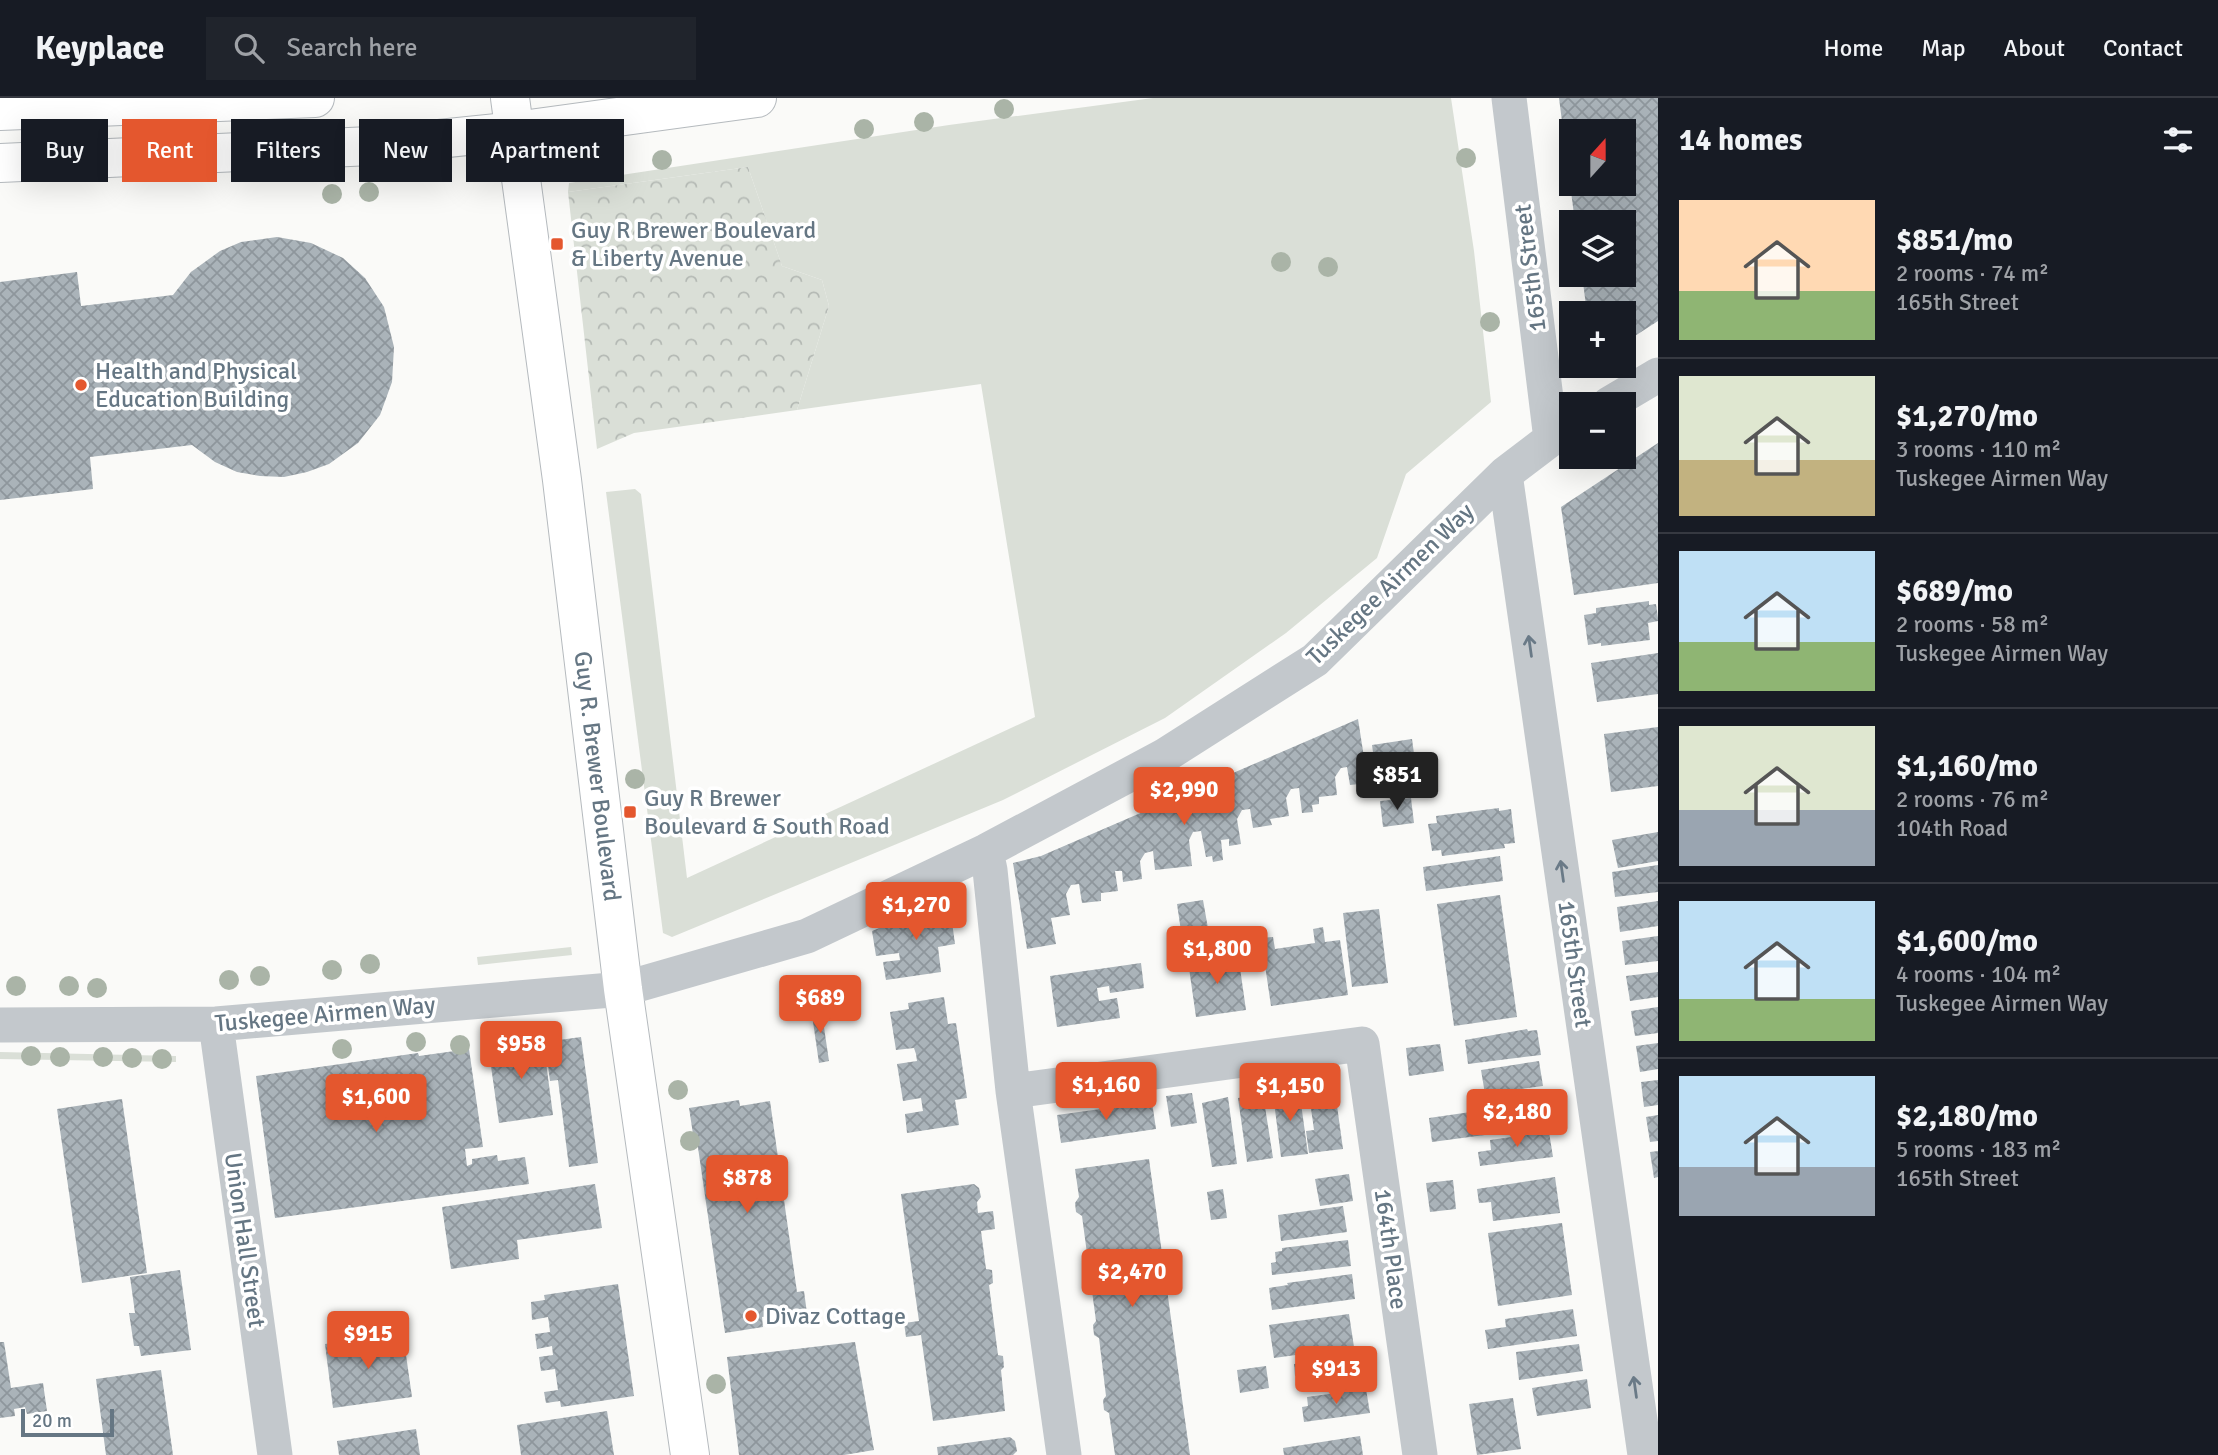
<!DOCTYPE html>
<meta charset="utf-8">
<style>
:root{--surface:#171b24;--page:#20242c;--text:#f1f3f6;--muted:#9ea1a6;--line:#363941;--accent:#e4572e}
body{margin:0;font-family:Signika,sans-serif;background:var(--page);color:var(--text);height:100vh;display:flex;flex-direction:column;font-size:26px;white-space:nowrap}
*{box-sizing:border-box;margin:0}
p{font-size:23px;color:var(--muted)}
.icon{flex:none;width:38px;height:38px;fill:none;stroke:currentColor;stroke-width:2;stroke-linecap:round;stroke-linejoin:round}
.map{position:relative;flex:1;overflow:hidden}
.drawer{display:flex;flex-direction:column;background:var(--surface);width:560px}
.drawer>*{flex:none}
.hud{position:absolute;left:21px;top:21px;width:665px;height:63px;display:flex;gap:14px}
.needle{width:46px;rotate:21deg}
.controls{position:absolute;left:1559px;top:21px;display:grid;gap:14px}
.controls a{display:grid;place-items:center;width:77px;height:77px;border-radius:0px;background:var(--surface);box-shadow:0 7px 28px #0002;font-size:35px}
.scale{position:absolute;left:21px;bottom:18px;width:93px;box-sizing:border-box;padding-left:7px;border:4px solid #657683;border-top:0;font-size:19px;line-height:24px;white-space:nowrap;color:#657683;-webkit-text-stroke:5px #fff;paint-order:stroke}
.price{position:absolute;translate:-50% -60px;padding:0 16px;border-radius:7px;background:var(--accent);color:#fff;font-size:23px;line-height:46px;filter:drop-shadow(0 2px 4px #0008)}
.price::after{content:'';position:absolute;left:50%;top:42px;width:21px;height:16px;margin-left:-10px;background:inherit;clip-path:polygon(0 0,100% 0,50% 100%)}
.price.on{background:#222;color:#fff}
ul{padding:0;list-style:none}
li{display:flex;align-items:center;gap:21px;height:175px;padding:0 21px}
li+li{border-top:2px solid var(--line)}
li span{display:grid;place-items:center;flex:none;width:196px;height:140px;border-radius:0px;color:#555}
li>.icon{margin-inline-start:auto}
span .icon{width:84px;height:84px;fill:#fffc;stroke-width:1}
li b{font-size:30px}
h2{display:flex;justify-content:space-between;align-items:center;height:84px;padding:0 21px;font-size:30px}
.pill{padding:0 24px;border-radius:0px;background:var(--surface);box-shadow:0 7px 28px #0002;font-size:24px;line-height:63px}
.pill.on{background:var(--accent);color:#fff}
header{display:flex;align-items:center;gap:42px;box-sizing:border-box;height:98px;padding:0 35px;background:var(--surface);border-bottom:2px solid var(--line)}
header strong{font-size:33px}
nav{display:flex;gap:38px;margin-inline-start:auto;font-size:24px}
.search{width:490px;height:63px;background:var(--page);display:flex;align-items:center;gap:18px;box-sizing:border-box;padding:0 24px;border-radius:0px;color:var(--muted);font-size:26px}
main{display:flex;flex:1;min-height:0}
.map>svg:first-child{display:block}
.grass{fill:#dadfd7}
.forest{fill:url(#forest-crowns)}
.building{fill:url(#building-cross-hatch)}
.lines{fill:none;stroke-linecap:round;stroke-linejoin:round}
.major-casing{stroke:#b5babe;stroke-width:40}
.minor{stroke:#c3c8cc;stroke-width:35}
.major{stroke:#fff;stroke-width:38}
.tree{fill:#aab4a7}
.oneway{stroke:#6a7a87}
.poi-dot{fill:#e4572e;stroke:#fff;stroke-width:2.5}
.labels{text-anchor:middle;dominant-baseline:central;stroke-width:7;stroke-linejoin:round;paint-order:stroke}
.poi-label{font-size:24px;fill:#657683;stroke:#fff;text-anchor:start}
.street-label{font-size:24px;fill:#657683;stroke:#fff}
</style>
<header>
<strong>Keyplace</strong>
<div class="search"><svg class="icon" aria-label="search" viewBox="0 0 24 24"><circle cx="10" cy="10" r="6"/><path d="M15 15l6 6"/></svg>Search here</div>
<nav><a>Home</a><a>Map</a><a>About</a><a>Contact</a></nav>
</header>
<main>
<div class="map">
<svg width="1658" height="1357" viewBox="0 0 1658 1357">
<defs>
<pattern id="forest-crowns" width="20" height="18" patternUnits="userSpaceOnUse" patternTransform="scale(1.75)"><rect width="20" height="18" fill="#dadfd7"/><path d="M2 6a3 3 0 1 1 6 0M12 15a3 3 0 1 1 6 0" fill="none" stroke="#b4b9b4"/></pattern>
<pattern id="building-cross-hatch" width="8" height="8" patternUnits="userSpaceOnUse" patternTransform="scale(1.75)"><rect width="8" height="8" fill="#aab3b9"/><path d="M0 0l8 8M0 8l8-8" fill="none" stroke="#8e969c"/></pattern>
</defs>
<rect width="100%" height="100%" fill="#fafaf8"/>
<path class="grass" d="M1153,0H1451L1474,153L1491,304L1406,376L1377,460L1286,535L1165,620L1003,702L672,839L663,835L606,394L635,391L641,396L687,780L1035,619L981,286L797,312L829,208L822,182L782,168L748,69L568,94L569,85L949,27Z
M571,849L572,857L478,867L477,859Z
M0,954L176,958V964L0,961Z"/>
<path class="forest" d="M748,69L782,168L822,182L829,208L797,312L634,335L597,351L568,94Z"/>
<path class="building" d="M1559,0H1658V223L1624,245V215H1587L1582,177H1624V124H1575L1570,86H1624V33H1572L1570,86Z
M277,139L311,145L343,160L365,180L384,209L394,249L392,284L380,317L358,345L329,366L307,374L284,379L260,378L237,374L215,364L192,347L90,359L93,391L0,402V184L77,174L81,208L173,197L191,174L220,153L241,144Z
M1658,345V485L1574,497L1561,409Z
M1649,503V507L1656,506L1658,520V523L1648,525L1650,542L1601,548V545L1588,547L1584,517L1596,515V510Z
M1658,555V596L1597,604L1591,565Z
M1358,621L1368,685L1350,687L1347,669L1341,670L1335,679L1337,697L1319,699V706L1312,707L1313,714L1302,715L1299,690L1291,691L1286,700L1289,718L1270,721L1272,727L1253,730L1250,711L1242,712L1237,721L1241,746L1229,748V741L1221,742L1223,762L1213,764L1212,758L1206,759L1201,733L1193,734L1189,742L1192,768L1155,772L1153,753L1145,755L1140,763L1142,781L1123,784L1122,773H1115L1118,793L1101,795V803L1082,805L1079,786L1071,787L1066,796L1070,817L1051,820L1056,846L1027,851L1013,765L1041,758Z
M1658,629V688L1611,694L1604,636Z
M1412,641L1418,685L1378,690L1372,647Z
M1411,700L1414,725L1383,729L1380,703Z
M1499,710V713L1511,711L1515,745L1504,746L1505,750L1442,758L1441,752L1432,753L1428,726L1437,725L1436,718Z
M1658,734V763L1618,770L1612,742Z
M1500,758L1503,783L1426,793L1423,769Z
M1658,767V794L1615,799L1612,774Z
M1500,797L1517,919L1454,928L1437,806Z
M949,802L955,846L938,849L941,874L886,882L883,864L900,862L899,855L876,858L872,833Z
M1203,802L1209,836L1182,840L1177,806Z
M1658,803V828L1620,834L1617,809Z
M1379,811L1388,885L1352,889L1343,815Z
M1323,829L1325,844L1340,842L1348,897L1271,908L1261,840L1273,839L1275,851L1315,845L1313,831Z
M1658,838V863L1625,867L1622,843Z
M1238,856L1246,912L1196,919L1188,863Z
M1141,865L1144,890L1110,895L1109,888L1097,890L1099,903L1117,900L1120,920L1057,929L1050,878Z
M1658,874V899L1630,903L1626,878Z
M944,899L948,926L956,925L967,1000L955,1002L959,1027L907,1035L905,1016L923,1013L921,1000L903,1003L897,966L917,963L916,956L914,950L896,952L890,914L909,911L908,905Z
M821,909L829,963L819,965L811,910Z
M1658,909V935L1635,938L1631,913Z
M1527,931L1528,933L1537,932L1541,957L1468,966L1465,942Z
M581,939L598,1065L569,1069L558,982L550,983L545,944Z
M543,942L553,1017L499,1025L488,947Z
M1658,945V971L1640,974L1636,948Z
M1440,946L1444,973L1409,978L1406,950Z
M469,951L483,1049L465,1051L467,1068L472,1066V1061L497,1057L498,1063L525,1059L529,1086L275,1120L256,978L418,955L419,958Z
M1539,963L1543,988L1485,996L1481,972Z
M1658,982V1007L1644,1009L1641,984Z
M1334,986L1343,1051L1309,1055L1306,1033L1314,1032L1308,989Z
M1281,990L1282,993L1299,991L1308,1056L1281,1059L1273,996L1274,991Z
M1192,995L1197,1025L1171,1029L1166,998Z
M1263,996L1273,1060L1247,1064L1238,1000Z
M1228,999L1237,1066L1212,1069L1202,1005Z
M122,1001L147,1175L82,1185L57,1011Z
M739,1002L740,1008L770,1003L797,1194L804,1193L808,1223L777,1227L776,1217L762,1219L763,1229L725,1235L696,1036H693L689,1010Z
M1152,1004L1156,1031L1061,1045L1057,1017Z
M1533,1005L1537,1030L1432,1044L1429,1020Z
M1658,1017V1043L1650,1044L1646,1019Z
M1549,1034L1553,1059L1480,1068L1478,1054L1491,1052L1490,1042Z
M1658,1053V1079L1654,1080L1650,1054Z
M1149,1061L1184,1315L1190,1357H1115L1109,1315L1104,1312L1103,1302L1106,1298L1099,1240L1094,1237L1093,1227L1096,1223L1082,1118L1076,1114L1075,1105L1079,1099L1075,1071Z
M1349,1076L1353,1103L1320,1108L1315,1081Z
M1555,1079L1560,1115L1493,1123L1491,1104L1479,1105L1477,1091Z
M1453,1082L1456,1111L1430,1114L1426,1085Z
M595,1086L602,1130L517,1142L519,1161L451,1171L442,1109Z
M974,1086L979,1090L981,1099L977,1104L978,1115L993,1113L995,1131L981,1133L986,1171L992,1172L993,1185L989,1187L998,1257L1003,1258L1004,1269L1001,1272L1005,1313L933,1323L921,1237L906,1239L904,1225L919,1223L901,1096Z
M1223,1091L1227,1120L1211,1122L1207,1094Z
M1343,1108L1347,1134L1281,1143L1278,1117Z
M1562,1125L1572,1197L1498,1208L1488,1135Z
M1348,1142L1351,1168L1272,1177L1271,1165L1276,1164L1275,1154L1282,1153V1150Z
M180,1172L191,1252L141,1258L139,1248H134L129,1215H135L130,1179Z
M1352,1176L1355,1201L1272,1212L1269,1190L1288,1187L1287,1185Z
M618,1186L634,1298L561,1309L560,1303L546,1305L544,1294L558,1292L555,1271L541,1273L539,1259L553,1257L552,1248L537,1251L535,1236L550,1234L549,1225L548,1219L532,1222L531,1204L545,1202L544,1197Z
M1573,1211L1577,1238L1488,1251L1485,1232L1506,1229L1505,1221Z
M1349,1216L1354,1249L1274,1260L1269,1227Z
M403,1236L412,1299L333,1310L325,1246Z
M0,1244H4L11,1290L43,1285L47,1313L27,1316L25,1309L14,1311L15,1318L0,1320Z
M855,1244L874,1352L844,1357H739L727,1259Z
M1579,1246L1583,1273L1519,1282L1516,1254Z
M1363,1257L1366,1279L1304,1288L1302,1277L1295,1278L1294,1266Z
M1266,1268L1269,1290L1240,1295L1237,1272Z
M161,1272L173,1357H106L96,1281Z
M1587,1281L1591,1310L1537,1318L1532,1290Z
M1366,1291L1370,1315L1304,1324L1302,1309L1308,1308L1307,1299Z
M1513,1300L1521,1351L1477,1357L1469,1306Z
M607,1313L614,1357H521L517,1327Z
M416,1331L420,1357H339L337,1343Z
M1360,1338L1363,1357H1284L1283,1350Z
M1010,1339L1015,1343L1017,1353L1013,1357H938L937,1349Z"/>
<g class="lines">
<g class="major-casing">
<g id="major">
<path id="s1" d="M510,0L562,382L623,891L690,1357"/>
<path d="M0,13L315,0"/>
<path d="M0,65L371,48L515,33L757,0"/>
</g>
</g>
<path class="minor" d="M1509,0L1551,341
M1609,306L1658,277
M1505,376L1645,1357
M986,753L990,772L1013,993L1064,1357
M216,926L275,1357
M0,927L216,926L623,891L807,838L986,753L1164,658L1315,562L1505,376L1551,341L1572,328
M1013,993L1362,946L1420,1357"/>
<use href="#major" class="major"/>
</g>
<g class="tree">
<circle cx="1004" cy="11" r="10"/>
<circle cx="924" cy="24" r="10"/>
<circle cx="864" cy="31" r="10"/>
<circle cx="1466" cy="60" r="10"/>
<circle cx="662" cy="62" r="10"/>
<circle cx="369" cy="94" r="10"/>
<circle cx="332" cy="96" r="10"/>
<circle cx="1281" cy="164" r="10"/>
<circle cx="1328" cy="169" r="10"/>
<circle cx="1490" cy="224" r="10"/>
<circle cx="635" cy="681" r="10"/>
<circle cx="370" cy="866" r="10"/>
<circle cx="332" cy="872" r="10"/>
<circle cx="260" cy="878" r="10"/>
<circle cx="229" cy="882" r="10"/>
<circle cx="16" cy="888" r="10"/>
<circle cx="69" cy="888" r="10"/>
<circle cx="97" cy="890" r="10"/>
<circle cx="508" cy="936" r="10"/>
<circle cx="416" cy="944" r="10"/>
<circle cx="460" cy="947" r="10"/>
<circle cx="342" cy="951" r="10"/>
<circle cx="31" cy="958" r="10"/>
<circle cx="60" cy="959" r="10"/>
<circle cx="103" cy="959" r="10"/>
<circle cx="132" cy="960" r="10"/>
<circle cx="162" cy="961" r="10"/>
<circle cx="678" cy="992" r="10"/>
<circle cx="690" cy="1043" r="10"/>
<circle cx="716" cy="1286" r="10"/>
</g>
<defs><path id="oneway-shaft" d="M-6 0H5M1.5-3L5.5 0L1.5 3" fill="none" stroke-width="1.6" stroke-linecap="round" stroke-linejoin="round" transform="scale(1.75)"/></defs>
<g class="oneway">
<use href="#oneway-shaft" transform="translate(1530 548) rotate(-98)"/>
<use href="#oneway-shaft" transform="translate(1562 773) rotate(-98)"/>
<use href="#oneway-shaft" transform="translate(1635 1289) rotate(-98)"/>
</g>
<g class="poi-dot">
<rect x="550" y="139" width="14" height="14" rx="3.5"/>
<circle cx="81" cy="287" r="7"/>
<rect x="623" y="707" width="14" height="14" rx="3.5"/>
<circle cx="751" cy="1218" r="7"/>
</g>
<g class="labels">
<g class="poi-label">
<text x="571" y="132">Guy R Brewer Boulevard<tspan x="571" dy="28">&amp; Liberty Avenue</tspan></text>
<text x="95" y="273">Health and Physical<tspan x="95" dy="28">Education Building</tspan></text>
<text x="644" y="700">Guy R Brewer<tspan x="644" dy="28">Boulevard &amp; South Road</tspan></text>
<text x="765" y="1218">Divaz Cottage</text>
</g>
<g class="street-label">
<text transform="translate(1530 170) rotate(-97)">165th Street</text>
<text transform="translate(1390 486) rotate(-44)">Tuskegee Airmen Way</text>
<text stroke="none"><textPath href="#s1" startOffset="684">Guy R. Brewer Boulevard</textPath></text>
<text transform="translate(1575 866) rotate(82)">165th Street</text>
<text transform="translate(325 916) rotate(-5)">Tuskegee Airmen Way</text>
<text transform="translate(245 1142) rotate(82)">Union Hall Street</text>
<text transform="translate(1391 1151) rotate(82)">164th Place</text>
</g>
</g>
</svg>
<div class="controls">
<a><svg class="needle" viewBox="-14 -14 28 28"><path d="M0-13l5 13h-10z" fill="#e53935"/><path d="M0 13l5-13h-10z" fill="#9ea1a6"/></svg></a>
<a><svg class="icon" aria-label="layers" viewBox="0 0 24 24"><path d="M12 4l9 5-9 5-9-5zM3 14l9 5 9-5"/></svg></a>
<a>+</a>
<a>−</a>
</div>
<div class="scale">20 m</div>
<b class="price on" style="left:1397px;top:714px">$851</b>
<b class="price" style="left:1184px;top:729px">$2,990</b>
<b class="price" style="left:916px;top:844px">$1,270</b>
<b class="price" style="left:1217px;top:888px">$1,800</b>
<b class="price" style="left:820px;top:937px">$689</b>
<b class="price" style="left:521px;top:983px">$958</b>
<b class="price" style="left:1106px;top:1024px">$1,160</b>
<b class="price" style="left:1290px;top:1025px">$1,150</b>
<b class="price" style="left:376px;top:1036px">$1,600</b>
<b class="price" style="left:1517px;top:1051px">$2,180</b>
<b class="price" style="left:747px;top:1117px">$878</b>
<b class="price" style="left:1132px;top:1211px">$2,470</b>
<b class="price" style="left:368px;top:1273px">$915</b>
<b class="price" style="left:1336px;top:1308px">$913</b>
<div class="hud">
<a class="pill">Buy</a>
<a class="pill on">Rent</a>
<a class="pill">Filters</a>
<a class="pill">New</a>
<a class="pill">Apartment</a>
</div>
</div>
<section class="drawer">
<h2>14 homes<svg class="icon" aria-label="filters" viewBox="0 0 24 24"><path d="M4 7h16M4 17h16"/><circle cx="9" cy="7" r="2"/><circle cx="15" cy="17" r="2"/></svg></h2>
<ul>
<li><span style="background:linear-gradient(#ffd9b3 65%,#8fb573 0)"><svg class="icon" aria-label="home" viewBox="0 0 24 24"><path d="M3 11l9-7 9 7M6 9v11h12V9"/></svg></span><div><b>$851/mo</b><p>2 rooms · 74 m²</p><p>165th Street</p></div></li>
<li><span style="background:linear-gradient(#dfe7d0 60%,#c2b280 0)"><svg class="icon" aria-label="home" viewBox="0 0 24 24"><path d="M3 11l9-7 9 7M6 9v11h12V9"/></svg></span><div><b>$1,270/mo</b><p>3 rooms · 110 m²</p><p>Tuskegee Airmen Way</p></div></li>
<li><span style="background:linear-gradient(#bfe0f5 65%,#8fb573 0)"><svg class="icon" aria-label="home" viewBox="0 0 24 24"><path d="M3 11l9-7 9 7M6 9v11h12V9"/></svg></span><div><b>$689/mo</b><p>2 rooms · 58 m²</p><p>Tuskegee Airmen Way</p></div></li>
<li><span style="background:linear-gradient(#dfe7d0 60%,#9aa5b1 0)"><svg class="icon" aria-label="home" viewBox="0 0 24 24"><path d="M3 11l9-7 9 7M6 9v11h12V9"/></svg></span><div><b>$1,160/mo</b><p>2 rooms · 76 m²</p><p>104th Road</p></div></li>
<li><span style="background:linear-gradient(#bfe0f5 70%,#8fb573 0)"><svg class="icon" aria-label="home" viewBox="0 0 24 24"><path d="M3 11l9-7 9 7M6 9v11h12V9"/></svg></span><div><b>$1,600/mo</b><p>4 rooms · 104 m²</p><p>Tuskegee Airmen Way</p></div></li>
<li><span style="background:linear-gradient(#bfe0f5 65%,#9aa5b1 0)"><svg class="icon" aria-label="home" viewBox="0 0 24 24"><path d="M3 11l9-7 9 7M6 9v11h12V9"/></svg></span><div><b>$2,180/mo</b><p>5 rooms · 183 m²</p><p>165th Street</p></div></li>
</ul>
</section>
</main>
